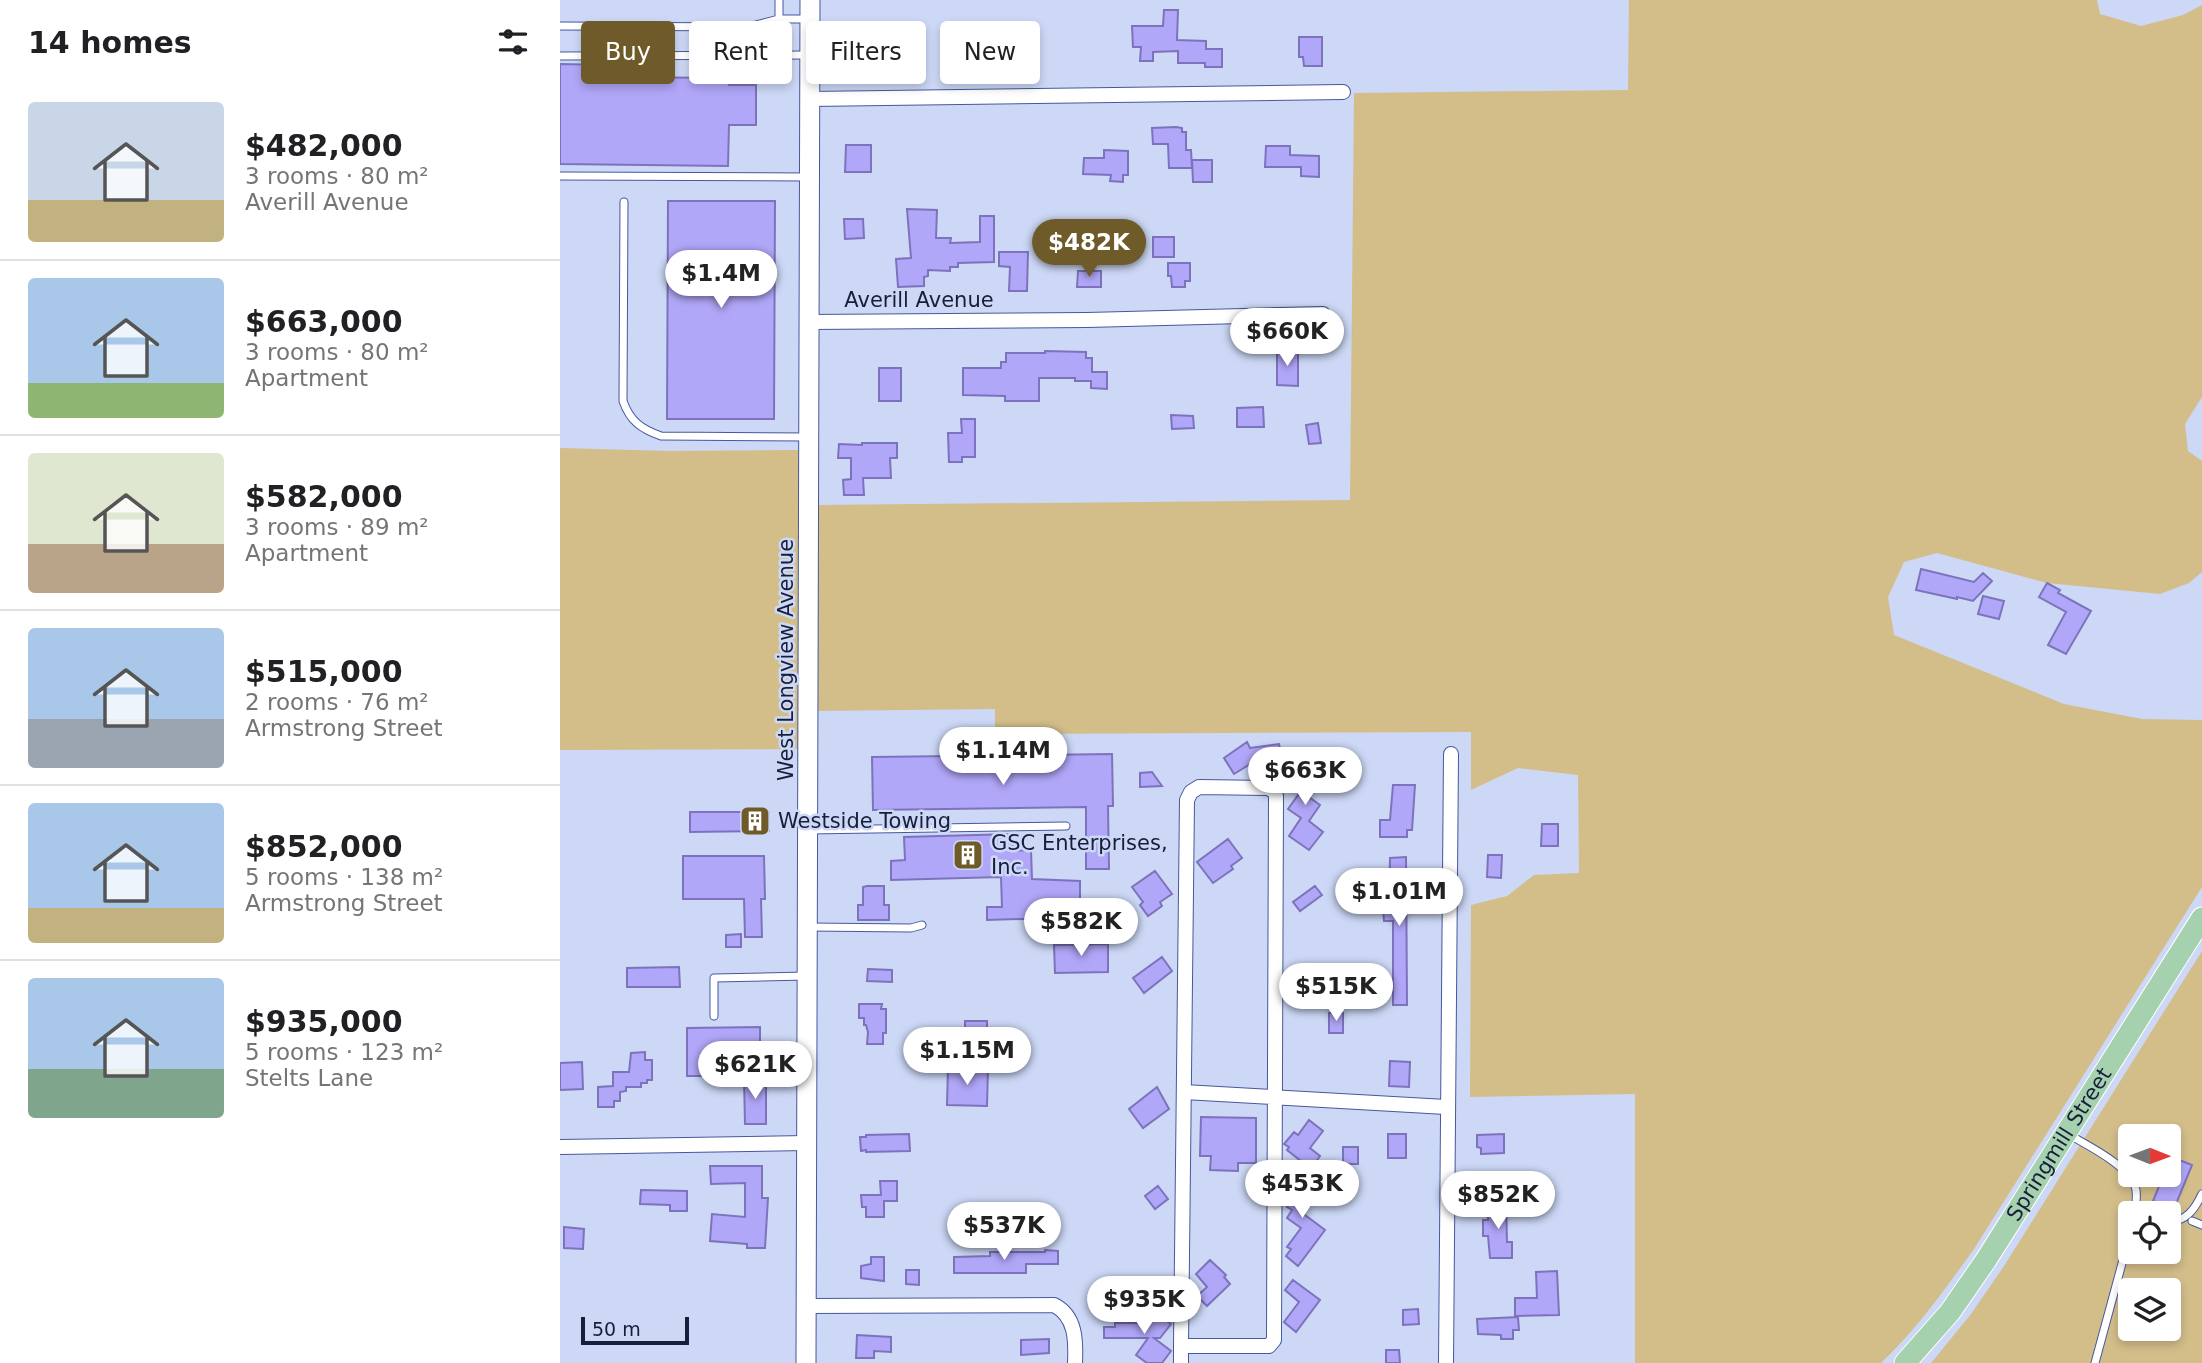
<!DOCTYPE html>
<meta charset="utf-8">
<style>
:root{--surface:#fff;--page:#f6f6f6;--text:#202124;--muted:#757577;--line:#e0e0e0;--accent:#6e5b29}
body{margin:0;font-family:"DejaVu Sans",sans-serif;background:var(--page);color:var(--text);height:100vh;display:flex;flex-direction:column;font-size:26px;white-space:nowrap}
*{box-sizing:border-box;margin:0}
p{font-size:23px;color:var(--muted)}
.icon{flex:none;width:38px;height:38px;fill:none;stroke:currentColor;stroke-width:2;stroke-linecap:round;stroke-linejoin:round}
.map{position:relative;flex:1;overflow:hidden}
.details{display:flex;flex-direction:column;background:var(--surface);width:560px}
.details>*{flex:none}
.banner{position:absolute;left:21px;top:21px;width:665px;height:63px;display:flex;gap:14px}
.needle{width:46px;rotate:91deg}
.controls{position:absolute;left:1558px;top:1124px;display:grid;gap:14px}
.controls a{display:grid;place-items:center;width:63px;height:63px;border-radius:7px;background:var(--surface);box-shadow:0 4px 10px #0003;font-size:35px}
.scale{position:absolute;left:21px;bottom:18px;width:108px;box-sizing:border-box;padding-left:7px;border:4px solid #161e3a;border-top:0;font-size:19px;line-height:24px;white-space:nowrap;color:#161e3a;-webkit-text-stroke:5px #ccd8f6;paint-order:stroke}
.price{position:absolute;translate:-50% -60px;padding:0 16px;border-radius:24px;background:#fff;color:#222;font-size:23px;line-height:46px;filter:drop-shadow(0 2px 4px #0008)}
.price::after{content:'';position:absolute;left:50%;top:42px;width:21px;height:16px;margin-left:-10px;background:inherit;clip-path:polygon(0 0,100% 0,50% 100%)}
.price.selected{background:var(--accent);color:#fff}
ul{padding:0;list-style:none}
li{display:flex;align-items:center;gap:21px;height:175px;padding:0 28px}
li+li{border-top:2px solid var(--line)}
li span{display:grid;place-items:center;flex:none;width:196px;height:140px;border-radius:7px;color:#555}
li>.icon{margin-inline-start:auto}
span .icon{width:84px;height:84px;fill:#fffc;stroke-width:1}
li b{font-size:30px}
h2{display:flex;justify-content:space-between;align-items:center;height:84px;padding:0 28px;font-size:30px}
.chip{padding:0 24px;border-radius:7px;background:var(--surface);box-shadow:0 4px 10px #0003;font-size:24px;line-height:63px}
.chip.selected{background:var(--accent);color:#fff}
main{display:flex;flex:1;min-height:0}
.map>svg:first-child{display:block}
.green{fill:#d3be8a;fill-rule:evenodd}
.building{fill:#b1a7f9;stroke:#7d73bc;stroke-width:2}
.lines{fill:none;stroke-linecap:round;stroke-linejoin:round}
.lane-casing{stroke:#45599c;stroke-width:9}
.street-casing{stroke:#45599c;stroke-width:16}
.secondary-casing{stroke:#45599c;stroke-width:21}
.primary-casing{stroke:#fff;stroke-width:23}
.lane{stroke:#fff;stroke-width:7}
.street{stroke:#fff;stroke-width:14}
.secondary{stroke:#fff;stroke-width:19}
.primary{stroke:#a6d1af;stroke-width:21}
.labels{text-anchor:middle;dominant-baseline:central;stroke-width:5;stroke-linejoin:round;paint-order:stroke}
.street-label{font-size:21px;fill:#161e3a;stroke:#ccd8f6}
.poi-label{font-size:21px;fill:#161e3a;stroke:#ccd8f6;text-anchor:start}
</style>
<main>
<section class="details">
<h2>14 homes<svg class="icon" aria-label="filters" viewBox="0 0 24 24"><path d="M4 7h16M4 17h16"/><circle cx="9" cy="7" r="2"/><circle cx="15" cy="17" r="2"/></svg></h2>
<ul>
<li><span style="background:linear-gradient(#c9d6e8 70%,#c2b280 0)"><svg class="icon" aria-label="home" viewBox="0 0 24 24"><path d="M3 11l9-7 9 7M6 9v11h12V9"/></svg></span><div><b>$482,000</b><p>3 rooms · 80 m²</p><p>Averill Avenue</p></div></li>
<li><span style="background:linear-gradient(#a9c7e8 75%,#8fb573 0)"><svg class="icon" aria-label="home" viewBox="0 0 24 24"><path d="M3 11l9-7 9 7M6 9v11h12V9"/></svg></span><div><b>$663,000</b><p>3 rooms · 80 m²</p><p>Apartment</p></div></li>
<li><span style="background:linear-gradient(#dfe7d0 65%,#b9a48a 0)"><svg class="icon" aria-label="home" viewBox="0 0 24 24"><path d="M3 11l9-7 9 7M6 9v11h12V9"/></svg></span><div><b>$582,000</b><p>3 rooms · 89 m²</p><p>Apartment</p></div></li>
<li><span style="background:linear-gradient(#a9c7e8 65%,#9aa5b1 0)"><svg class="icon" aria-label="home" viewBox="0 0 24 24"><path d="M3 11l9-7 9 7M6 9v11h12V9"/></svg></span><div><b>$515,000</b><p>2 rooms · 76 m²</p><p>Armstrong Street</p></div></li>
<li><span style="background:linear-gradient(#a9c7e8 75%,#c2b280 0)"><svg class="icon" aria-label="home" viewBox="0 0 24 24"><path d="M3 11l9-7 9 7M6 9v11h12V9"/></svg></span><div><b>$852,000</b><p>5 rooms · 138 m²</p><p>Armstrong Street</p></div></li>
<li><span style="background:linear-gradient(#a9c7e8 65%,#7fa58c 0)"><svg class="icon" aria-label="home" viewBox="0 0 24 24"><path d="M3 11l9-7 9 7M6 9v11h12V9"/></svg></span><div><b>$935,000</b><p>5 rooms · 123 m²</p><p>Stelts Lane</p></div></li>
</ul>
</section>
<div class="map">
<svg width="1642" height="1363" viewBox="0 0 1642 1363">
<rect width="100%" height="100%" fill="#ccd8f6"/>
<path class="green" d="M1069,0H1537L1540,14L1581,26L1623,15L1642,5V397L1625,424L1628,451L1642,461V572L1629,583L1600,594L1487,583L1377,553L1344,562L1328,597L1334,635L1504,704L1582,719L1642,720V887L1414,1249C1385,1289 1357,1329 1321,1363H1075V1094L910,1097L911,905L947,896L974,875L1019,873L1018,775L958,768L911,790V732L435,734V709L256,711L257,505L790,500L794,93L1068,90Z
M0,448L109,451L242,450L241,749L0,750Z
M1642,951V1363H1371L1411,1314L1444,1266ZM1570,1136H1608V1174H1570ZM1570,1213H1608V1251H1570ZM1570,1290H1608V1328H1570Z"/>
<path class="building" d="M604,10H618L617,40L646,41V49H662V67H645V63H618V51L593,52V61H580L581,47H573L572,26H603Z
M739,37H762V66H744L743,57H739Z
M0,64L48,65V77L169,78V85H196V125H169L168,166L0,164Z
M616,127L622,128V132H626V150H631L632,168H609L608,144H593L592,128Z
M286,145H311V172H285Z
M706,146H730V155L759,156V177L741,176V167H705Z
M544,150L568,151V175H563V182L550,181L551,175L523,174L524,158H544Z
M632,160H652V182H633Z
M108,201H215L214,419H107Z
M347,209L377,210L376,238H391L390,243L420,242V216H434V262L398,263V267H390V271L368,270V276L364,277V286L338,287L336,259L351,258Z
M284,219H303L304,238L285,239Z
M593,237H614V257H593Z
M439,252H468L467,291H449L450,267L439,266Z
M608,263H630V281H625V287H612L611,276H608Z
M518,271H541V287H517Z
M485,351L526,352V358H532V372H547V389L531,388V381H515V378H479V401H445V396L403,395V368H441V362H446V353H485Z
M717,351L738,352V386L717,385Z
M319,368H341V401H319Z
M703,407L704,427H677V408Z
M611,415L633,416L634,428L612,429Z
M401,419H415V457H402V462H389L388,433H402Z
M758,423L761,443L749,444L746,425Z
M302,443H337V458H330L331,478H303L304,495H284L283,480L291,479V458H278L279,444L302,445Z
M1361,569L1414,582L1423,573L1432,581L1413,601L1397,597V599L1356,590Z
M1487,583L1500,590L1498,593L1531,611L1506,654L1488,645L1506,612L1479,597Z
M1423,596L1444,601L1439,619L1418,614Z
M687,742L690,748L719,744L722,758L698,773L692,763L674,774L664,758Z
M552,754L553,806H548L549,869H526V807L313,810L312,757Z
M740,764L762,778L749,797L760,805L749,821L763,832L749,850L729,836L741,818L728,809L741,791L748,797L728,780Z
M592,772L602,786L580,787V773Z
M833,785H855L852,830H847V837H820V820H830Z
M130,812H209V831L130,832Z
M982,824H998V846H981Z
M452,834L453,851L471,850L472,879L520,881V911L497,912V918L427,920V907H442L441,877L331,880V861L345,860L344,837Z
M668,839L682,858L671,866L673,869L653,883L637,862Z
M928,855H942L941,878L927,877Z
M123,856H204L205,899H201L202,937H185L184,899H123Z
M846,857L847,1005H833V921H824L823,909H829L830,858Z
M595,871L612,894L600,902L602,906L588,916L580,905L583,902L572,887Z
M307,886H324V905H329V920H298V905H303V887Z
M755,886L762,895L740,911L733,902Z
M181,934V947H166V935Z
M548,944V972L495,973L494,945Z
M602,957L612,971L584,993L573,978Z
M119,967L120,987H67V968Z
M308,969L332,970V982L307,981Z
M299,1004H322L321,1009H326V1033H323V1044H307L308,1032L306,1025H304V1018H299Z
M769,1013H783V1033H769Z
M405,1021H427V1039H405Z
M200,1027V1055H154V1076H127V1028Z
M85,1052V1060H92V1080H87V1083H81V1087H66V1091L60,1092V1101H54V1107H38V1087L53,1086V1072H69L71,1053Z
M830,1061L850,1062L849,1087L829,1086Z
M22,1062L23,1089L0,1090V1063Z
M388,1067L428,1068L427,1106L387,1105Z
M206,1077V1124H185L184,1078Z
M597,1087L609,1109L583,1128L569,1109Z
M641,1117L696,1118V1163H678V1171L650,1170L651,1156H640Z
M749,1120L763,1131L750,1148L760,1156L751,1169L727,1150L729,1147L724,1144L734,1132L738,1135Z
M349,1134L350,1151L306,1152V1150L301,1151L300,1137H306V1135Z
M828,1134H846V1158H828Z
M944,1134V1153L921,1154V1148L917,1147V1135Z
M783,1147H798V1164H783Z
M1612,1157L1632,1165L1614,1209L1593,1201L1604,1174H1608V1165Z
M150,1166H202V1198H208L205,1248H187V1244L150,1241L152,1214L185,1217V1183L151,1184Z
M735,1173L757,1189L741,1212L765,1230L738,1266L726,1256L731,1249L727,1247L741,1228L727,1218L732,1210L727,1207L737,1194L725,1185Z
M320,1181H337V1201H324V1217H306V1207H302L301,1195H321Z
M598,1186L608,1199L595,1209L585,1196Z
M81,1190L127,1191V1211H110V1205L80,1204Z
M928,1201H946L947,1242H952V1258H930L928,1236H923V1220H928Z
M4,1227L24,1229L23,1249L4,1248Z
M485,1250L498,1251V1264H466V1273H394V1257L430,1256V1252H485Z
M311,1257H324V1281L301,1278V1266L311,1264Z
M650,1260L666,1275L664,1277L670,1284L647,1306L637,1296L647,1287L636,1274Z
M346,1270H359V1285L346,1284Z
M997,1271L999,1315L955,1316V1298H977L976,1272Z
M733,1280L760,1300L736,1332L724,1322L739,1302L725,1290Z
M591,1309L611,1324L600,1338H594L611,1351L602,1363H587L576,1355L588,1338H544V1327H555V1323H580Z
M858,1309L859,1324L843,1325V1310Z
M958,1317L959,1330H953V1339H941V1335L918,1334L917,1319Z
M297,1335L331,1337V1352L314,1351V1358H296Z
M489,1339V1353L461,1355V1340Z
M826,1350H839L840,1363H826Z"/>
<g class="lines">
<g class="lane-casing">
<path id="lane" d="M219,0V19
M0,26L188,27L219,19H247
M0,56L249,55
M0,176L248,177
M64,202L63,401C70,421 81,429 101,436L249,437
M249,830L506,826
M248,927L351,928L362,925
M154,1016V978L246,976
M1508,1134C1528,1146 1571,1166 1576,1190C1577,1198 1576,1205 1575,1213
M1632,1221L1642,1225
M1608,1222C1627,1221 1635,1209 1642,1194
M1535,1363L1570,1234"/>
</g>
<g class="street-casing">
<path id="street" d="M249,99L783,92
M249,322L527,320L763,314
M624,1092L886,1107
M0,1147L247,1143
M247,1306L494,1305C516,1316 516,1341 515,1363
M621,1363V1346L627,800L631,792L639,787L708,788L714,791L716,796L714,1340L709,1346H621
M886,1363L891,754"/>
</g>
<g class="secondary-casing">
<path id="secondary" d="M246,1363L250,0"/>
</g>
<g class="primary-casing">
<g id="primary">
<path id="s1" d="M1345,1363L1390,1312L1426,1260L1642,918"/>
</g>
</g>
<use href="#lane" class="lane"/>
<use href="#street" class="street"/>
<use href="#secondary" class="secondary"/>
<use href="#primary" class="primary"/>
</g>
<defs>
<g id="building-square" transform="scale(1.575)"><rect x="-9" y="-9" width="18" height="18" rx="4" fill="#6e5b29" stroke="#ccd8f6"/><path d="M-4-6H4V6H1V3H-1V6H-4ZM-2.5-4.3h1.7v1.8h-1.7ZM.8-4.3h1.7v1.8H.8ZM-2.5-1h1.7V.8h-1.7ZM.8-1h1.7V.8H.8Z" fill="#fff"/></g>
</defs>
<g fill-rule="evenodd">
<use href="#building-square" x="195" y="821"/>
<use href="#building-square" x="408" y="855"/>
</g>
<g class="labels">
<g class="street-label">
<text x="359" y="300">Averill Avenue</text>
<text transform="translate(226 660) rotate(-90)">West Longview Avenue</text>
<text stroke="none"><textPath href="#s1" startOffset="268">Springmill Street</textPath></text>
</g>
<g class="poi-label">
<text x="218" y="821">Westside Towing</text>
<text x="431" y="843">GSC Enterprises,<tspan x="431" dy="24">Inc.</tspan></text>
</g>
</g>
</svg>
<div class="controls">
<a><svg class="needle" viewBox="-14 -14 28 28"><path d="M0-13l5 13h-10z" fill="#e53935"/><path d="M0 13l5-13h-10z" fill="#757577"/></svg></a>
<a><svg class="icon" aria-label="locate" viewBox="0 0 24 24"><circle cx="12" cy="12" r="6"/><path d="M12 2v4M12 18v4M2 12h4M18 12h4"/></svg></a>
<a><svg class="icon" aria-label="layers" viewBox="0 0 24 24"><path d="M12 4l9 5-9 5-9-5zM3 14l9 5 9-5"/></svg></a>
</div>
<div class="scale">50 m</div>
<b class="price selected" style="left:529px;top:279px">$482K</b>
<b class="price" style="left:161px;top:310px">$1.4M</b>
<b class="price" style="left:727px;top:368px">$660K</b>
<b class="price" style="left:443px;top:787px">$1.14M</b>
<b class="price" style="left:745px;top:807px">$663K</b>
<b class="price" style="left:839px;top:928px">$1.01M</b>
<b class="price" style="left:521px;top:958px">$582K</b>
<b class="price" style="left:776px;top:1023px">$515K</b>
<b class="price" style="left:407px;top:1087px">$1.15M</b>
<b class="price" style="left:195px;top:1101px">$621K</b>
<b class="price" style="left:742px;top:1220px">$453K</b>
<b class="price" style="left:938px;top:1231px">$852K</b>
<b class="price" style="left:444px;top:1262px">$537K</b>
<b class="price" style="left:584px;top:1336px">$935K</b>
<div class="banner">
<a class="chip selected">Buy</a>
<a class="chip">Rent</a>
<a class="chip">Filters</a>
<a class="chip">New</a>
</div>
</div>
</main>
